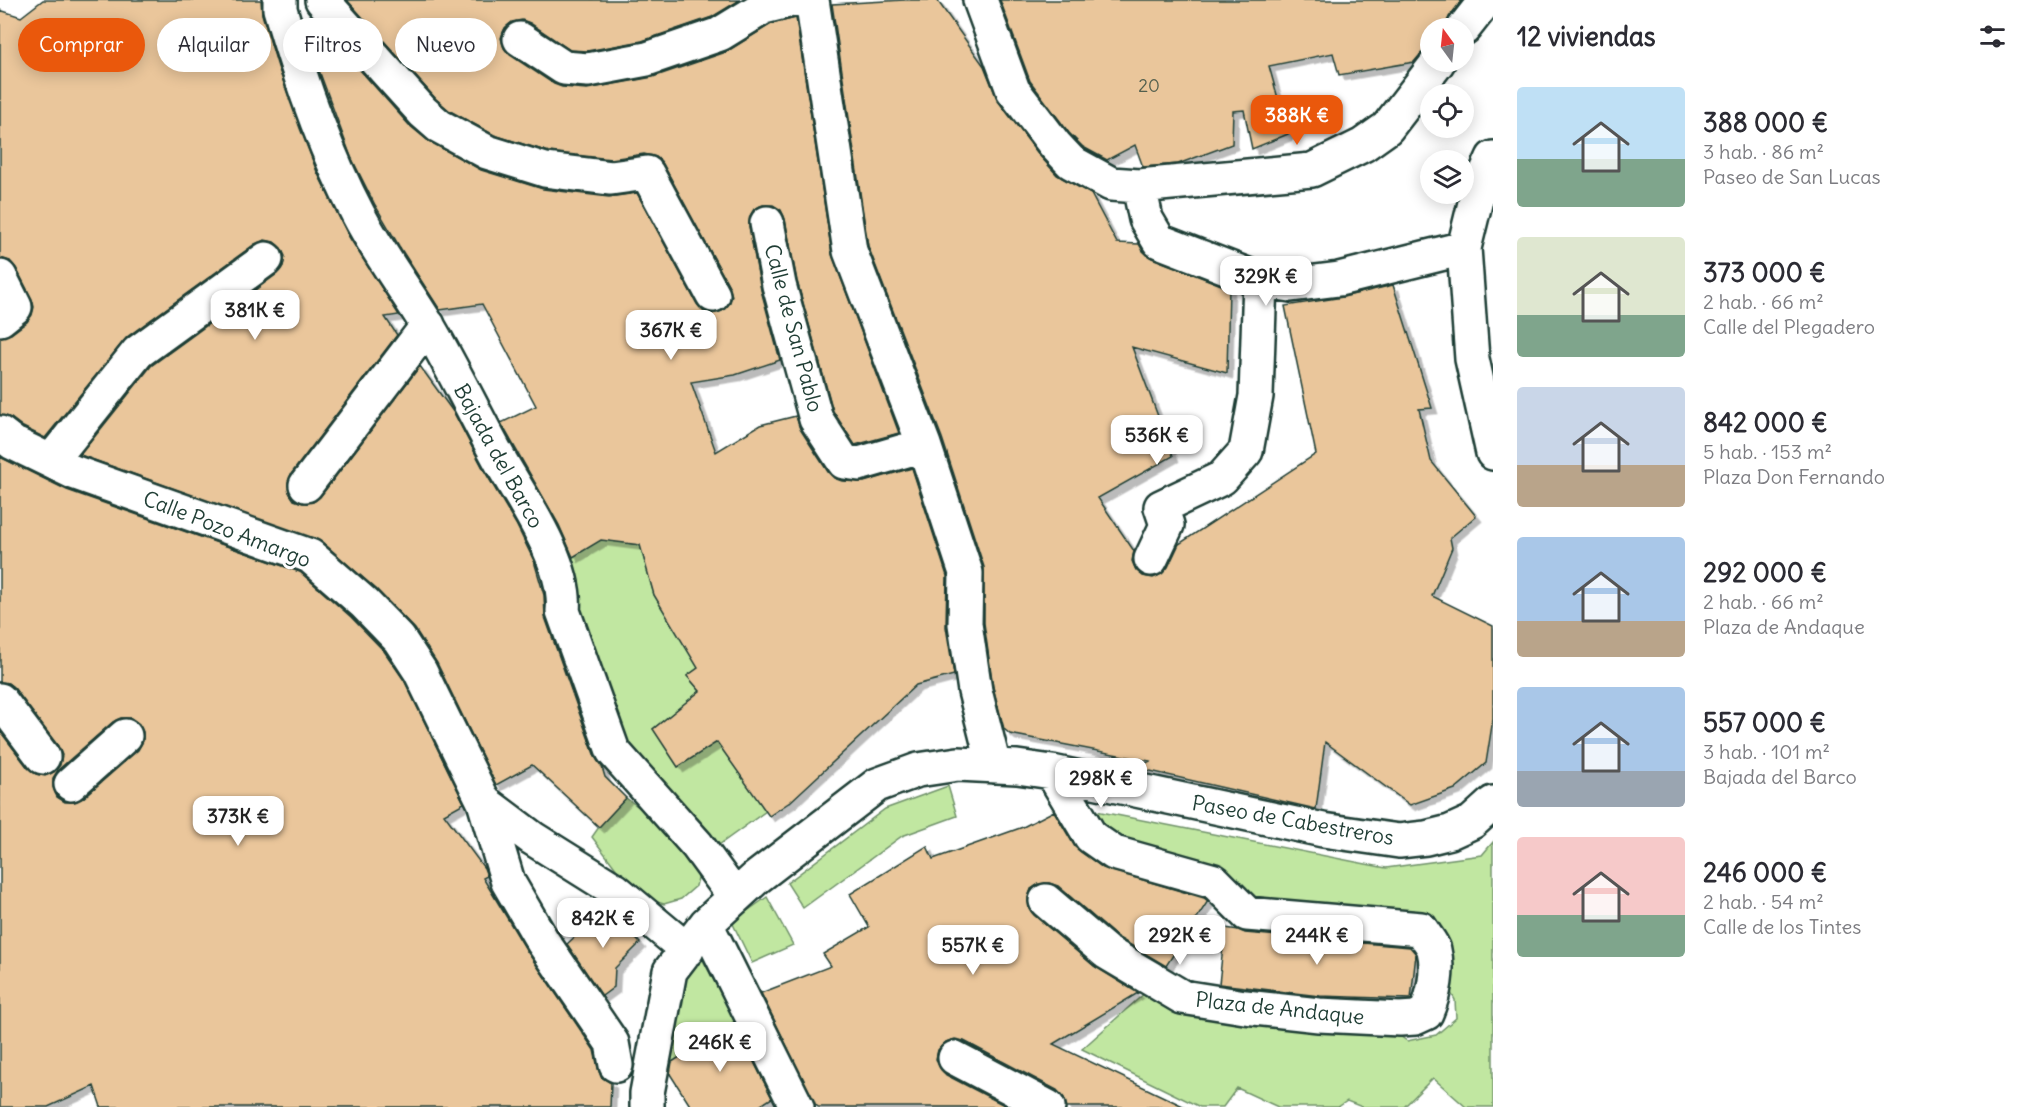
<!DOCTYPE html>
<html lang="es">
<meta charset="utf-8">
<style>
:root{--surface:#fff;--page:#f7f7f7;--text:#2b2b33;--muted:#7c7c81;--accent:#ea580c}
body{margin:0;font-family:Delius,sans-serif;background:var(--page);color:var(--text);height:100vh;display:flex;flex-direction:column;font-size:22px;white-space:nowrap}
*{box-sizing:border-box;margin:0}
p{font-size:20px;color:var(--muted)}
.icon{flex:none;width:33px;height:33px;fill:none;stroke:currentColor;stroke-width:2;stroke-linecap:round;stroke-linejoin:round}
.map{position:relative;flex:1;overflow:hidden}
.panel{display:flex;flex-direction:column;background:var(--surface);width:540px}
.panel>*{flex:none}
.top-card{position:absolute;left:18px;top:18px;width:570px;height:54px;display:flex;gap:12px}
.needle{width:39px;rotate:345deg}
.tools{position:absolute;left:1420px;top:18px;display:grid;gap:12px}
.tools a{display:grid;place-items:center;width:54px;height:54px;border-radius:50%;background:var(--surface);box-shadow:0 3px 15px #0003;font-size:30px}
.price{position:absolute;translate:-50% -51px;padding:0 14px;border-radius:12px;background:#fff;color:#222;font-size:20px;line-height:39px;filter:drop-shadow(0 2px 3px #0008)}
.price::after{content:'';position:absolute;left:50%;top:36px;width:18px;height:14px;margin-left:-9px;background:inherit;clip-path:polygon(0 0,100% 0,50% 100%)}
.price.active{background:var(--accent);color:#fff}
ul{padding:0;list-style:none}
li{display:flex;align-items:center;gap:18px;height:150px;padding:0 24px}
li span{display:grid;place-items:center;flex:none;width:168px;height:120px;border-radius:6px;color:#555}
li>.icon{margin-inline-start:auto}
span .icon{width:72px;height:72px;fill:#fffc;stroke-width:1}
li b{font-size:26px}
h2{display:flex;justify-content:space-between;align-items:center;height:72px;padding:0 24px;font-size:26px}
.tag{padding:0 21px;border-radius:27px;background:var(--surface);box-shadow:0 3px 15px #0003;font-size:21px;line-height:54px}
.tag.active{background:var(--accent);color:#fff}
main{display:flex;flex:1;min-height:0}
.map>svg:first-child{display:block}
.green{fill:#c1e7a1;stroke:#70926a;stroke-width:1.5}
.building{fill:#eac69b;stroke:#1f3d34;stroke-width:1.5;fill-rule:evenodd;filter:url(#shadow)}
.lines{fill:none;stroke-linecap:round;stroke-linejoin:round}
.minor-casing{stroke:#1f3d34;stroke-width:38}
.minor{stroke:#fff;stroke-width:33}
.labels{text-anchor:middle;dominant-baseline:central;stroke-width:6;stroke-linejoin:round;paint-order:stroke}
.number-label{font-size:18px;fill:#525f4e}
.street-label{font-size:21px;fill:#1f3d34;stroke:#fff}
</style>
<main>
<div class="map">
<svg width="1493" height="1107" viewBox="0 0 1493 1107">
<defs>
<filter id="shadow"><feDropShadow dx="5.5" dy="5.5" stdDeviation="0" flood-color="#0004"/></filter>
</defs>
<rect width="100%" height="100%" fill="#fff"/>
<filter id="ink" filterUnits="userSpaceOnUse"><feTurbulence type="fractalNoise" baseFrequency=".0167" numOctaves="2"/><feDisplacementMap in="SourceGraphic" scale="12" xChannelSelector="R" yChannelSelector="G"/><feConvolveMatrix kernelMatrix="1 2 1 2 8 2 1 2 1" color-interpolation-filters="sRGB"/></filter>
<g filter="url(#ink)">
<path class="green" d="M601,539L640,545L654,595L687,649L713,657L687,676L700,691L653,729L678,767L717,742L766,811L716,847L623,740L564,563Z
M948,786L957,816L902,836L803,908L787,883L885,809Z
M626,798L669,829L698,865V878L696,886L681,899L664,904L643,898L626,882L592,837L599,827Z
M1096,811L1386,868L1482,855L1493,842V1107H1466L1433,1078L1404,1107H1362L1347,1101L1338,1107H1278L1237,1088L1223,1107H1200L1082,1049L1146,992L1391,1030L1407,1041L1436,1035L1456,1018L1455,1000L1449,989L1451,951L1271,912L1127,847L1102,830Z
M767,897L793,945L752,963L732,922Z
M699,953L736,1021L665,1067L679,980Z"/>
<path class="building" d="M43,0H261L262,14L278,67L317,172L349,237L399,315L385,317L397,335L291,474L288,482L289,492L294,500L303,503L313,502L320,497L420,366L454,413L485,472L516,524L534,561L544,595L545,617L595,757L602,767L605,777L626,798L599,827L532,765L496,785L437,663L415,629L376,589L322,542L80,455L151,366L277,274L283,266L285,256L281,248L274,242L265,240L255,244L127,337L45,438L23,427L11,418L0,415V337L11,334L27,322L32,315L34,307L32,299L16,268L10,261L0,258V10L21,17Z
M347,0H740L712,17L642,41L587,51L570,50L530,23L522,20L512,22L505,28L501,38L504,48L510,55L554,84L562,87L587,89L653,77L726,52L771,24L796,18L832,254L899,433L855,445L833,411L797,281L785,219L781,210L773,205H763L754,209L750,216L749,226L761,290L780,360L735,375L691,382L716,452L760,425L796,416L800,429L828,472L834,478L842,481L864,482L912,468L947,576L946,627L954,675L916,685L790,802L769,816L717,742L678,767L653,729L700,691L687,676L698,668L654,595L640,545L601,540L573,557L559,525L501,423L536,406L482,304L440,310L399,246L375,205L351,157L317,65L344,52L409,125L427,140L481,170L543,189L609,197L637,193L697,304L703,311L712,314L722,311L729,304L732,296L729,286L663,164L656,157L644,154L611,159L549,152L494,135L450,111L436,99Z
M904,0H937L984,66L998,101L1040,156L1057,175L1091,194L1117,243L1139,244L1143,251L1152,258L1229,288L1227,373L1132,347L1173,456L1098,498L1134,551L1132,561L1136,570L1143,576L1153,578L1162,574L1168,567L1179,544L1316,454L1285,306L1343,297L1393,285L1432,408L1419,409L1431,461L1476,516L1450,538L1452,548L1432,596L1493,626V719L1486,763L1455,789L1410,805L1325,742L1316,809L1137,768L1150,761L1010,734L1004,729L993,687L984,623V567L942,438L868,246L832,4Z
M1000,0H1462L1449,17L1446,28H1431V45L1424,50L1414,62L1339,75L1333,53L1269,66L1288,134L1252,149L1244,110L1233,111L1232,144L1178,164L1143,167L1135,145L1107,160L1083,147L1069,133L1030,81Z
M0,457L67,490L300,572L351,617L384,651L404,680L464,803L444,814L484,868L487,876L483,878L527,951L594,1050L598,1068L601,1077L611,1083L610,1107H101L94,1086L48,1107H0V731L28,768L36,774L45,776L54,772L60,765L62,755L58,746L15,689L8,683L0,682ZM121,718H131L139,724L143,732V741L138,750L83,798L74,802H65L57,797L53,787V778L58,770L113,722Z
M1054,811L1075,847L1103,868L1204,898L1208,901L1166,966L1117,937L1058,886L1049,883L1039,884L1031,889L1028,898L1029,908L1034,915L1094,966L1138,993L1053,1044L1185,1107H1067L1064,1098L1057,1090L964,1041L955,1039L946,1042L938,1050L936,1059L940,1068L946,1075L1008,1107H818L815,1104L761,993L831,966L823,954L869,927L850,894L927,846L933,859L1023,827Z
M606,907L640,943L615,968L614,987L602,996L567,944Z
M1225,928L1239,930L1245,933L1410,947L1416,954L1411,999L1320,996L1219,984Z
M734,1022L772,1098L758,1107H691L670,1074L672,1062Z"/>
<g class="lines">
<g class="minor-casing">
<path id="minor" d="M280,0V9C300,79 324,149 358,214C378,253 405,288 428,326C454,370 476,417 501,462C524,502 568,565 563,611L613,751L697,845L735,897
M322,0L423,112L439,126L487,152L545,170L611,178L647,173L713,295
M812,0L850,251L924,445L966,573L965,624L975,691L994,766
M980,0L1013,90L1055,145L1071,162L1111,184L1139,186L1312,170L1363,145L1387,128L1438,62
M1464,28L1486,0
M520,39L564,68L588,70L647,59L720,34L764,7L792,0
M1493,158L1478,191L1464,248L1472,359L1493,453
M1139,186L1146,219L1159,241L1260,280L1291,285L1339,279L1464,248
M767,223L779,285L816,419L844,462L859,464L924,445
M0,277L15,307L0,319
M0,433L13,443L73,472L310,556L364,603L399,639L420,671L484,802L532,838L615,890L687,950
M51,461L138,352L266,259
M306,485L428,325
M1151,559L1167,525L1161,507L1222,478L1246,451L1256,396L1260,280
M0,700L43,757
M71,784L125,736
M484,802L508,882L543,942L612,1043L616,1065
M1046,901L1106,952L1182,997L1245,1007L1319,1015L1400,1019L1415,1018L1426,1013C1434,995 1439,970 1434,950C1432,943 1425,936 1421,929L1247,914L1214,881L1114,853L1091,837L1052,772
M706,924L797,1107
M955,1058L1048,1107
M647,1107V1093L670,971L706,924L756,878L877,785L918,770L958,764L1017,767L1052,772L1323,830L1399,841L1426,838L1450,832L1472,822L1493,803"/>
</g>
<use href="#minor" class="minor"/>
</g>
</g>
<g class="labels">
<g class="number-label">
<text x="1149" y="85">20</text>
</g>
<g class="street-label">
<text transform="translate(794 328) rotate(75)">Calle de San Pablo</text>
<text transform="translate(499 456) rotate(61)">Bajada del Barco</text>
<text transform="translate(227 529) rotate(21)">Calle Pozo Amargo</text>
<text transform="translate(1293 820) rotate(10)">Paseo de Cabestreros</text>
<text transform="translate(1280 1008) rotate(6)">Plaza de Andaque</text>
</g>
</g>
</svg>
<div class="tools">
<a><svg class="needle" viewBox="-14 -14 28 28"><path d="M0-13l5 13h-10z" fill="#e53935"/><path d="M0 13l5-13h-10z" fill="#7c7c81"/></svg></a>
<a><svg class="icon" aria-label="locate" viewBox="0 0 24 24"><circle cx="12" cy="12" r="6"/><path d="M12 2v4M12 18v4M2 12h4M18 12h4"/></svg></a>
<a><svg class="icon" aria-label="layers" viewBox="0 0 24 24"><path d="M12 4l9 5-9 5-9-5zM3 14l9 5 9-5"/></svg></a>
</div>
<b class="price active" style="left:1297px;top:146px">388K €</b>
<b class="price" style="left:1266px;top:307px">329K €</b>
<b class="price" style="left:255px;top:341px">381K €</b>
<b class="price" style="left:671px;top:361px">367K €</b>
<b class="price" style="left:1157px;top:466px">536K €</b>
<b class="price" style="left:1101px;top:809px">298K €</b>
<b class="price" style="left:238px;top:847px">373K €</b>
<b class="price" style="left:603px;top:949px">842K €</b>
<b class="price" style="left:1180px;top:966px">292K €</b>
<b class="price" style="left:1317px;top:966px">244K €</b>
<b class="price" style="left:973px;top:976px">557K €</b>
<b class="price" style="left:720px;top:1073px">246K €</b>
<div class="top-card">
<a class="tag active">Comprar</a>
<a class="tag">Alquilar</a>
<a class="tag">Filtros</a>
<a class="tag">Nuevo</a>
</div>
</div>
<section class="panel">
<h2>12 viviendas<svg class="icon" aria-label="filters" viewBox="0 0 24 24"><path d="M4 7h16M4 17h16"/><circle cx="9" cy="7" r="2"/><circle cx="15" cy="17" r="2"/></svg></h2>
<ul>
<li><span style="background:linear-gradient(#bfe0f5 60%,#7fa58c 0)"><svg class="icon" aria-label="home" viewBox="0 0 24 24"><path d="M3 11l9-7 9 7M6 9v11h12V9"/></svg></span><div><b>388 000 €</b><p>3 hab. · 86 m²</p><p>Paseo de San Lucas</p></div></li>
<li><span style="background:linear-gradient(#dfe7d0 65%,#7fa58c 0)"><svg class="icon" aria-label="home" viewBox="0 0 24 24"><path d="M3 11l9-7 9 7M6 9v11h12V9"/></svg></span><div><b>373 000 €</b><p>2 hab. · 66 m²</p><p>Calle del Plegadero</p></div></li>
<li><span style="background:linear-gradient(#c9d6e8 65%,#b9a48a 0)"><svg class="icon" aria-label="home" viewBox="0 0 24 24"><path d="M3 11l9-7 9 7M6 9v11h12V9"/></svg></span><div><b>842 000 €</b><p>5 hab. · 153 m²</p><p>Plaza Don Fernando</p></div></li>
<li><span style="background:linear-gradient(#a9c7e8 70%,#b9a48a 0)"><svg class="icon" aria-label="home" viewBox="0 0 24 24"><path d="M3 11l9-7 9 7M6 9v11h12V9"/></svg></span><div><b>292 000 €</b><p>2 hab. · 66 m²</p><p>Plaza de Andaque</p></div></li>
<li><span style="background:linear-gradient(#a9c7e8 70%,#9aa5b1 0)"><svg class="icon" aria-label="home" viewBox="0 0 24 24"><path d="M3 11l9-7 9 7M6 9v11h12V9"/></svg></span><div><b>557 000 €</b><p>3 hab. · 101 m²</p><p>Bajada del Barco</p></div></li>
<li><span style="background:linear-gradient(#f6c9c9 65%,#7fa58c 0)"><svg class="icon" aria-label="home" viewBox="0 0 24 24"><path d="M3 11l9-7 9 7M6 9v11h12V9"/></svg></span><div><b>246 000 €</b><p>2 hab. · 54 m²</p><p>Calle de los Tintes</p></div></li>
</ul>
</section>
</main>
